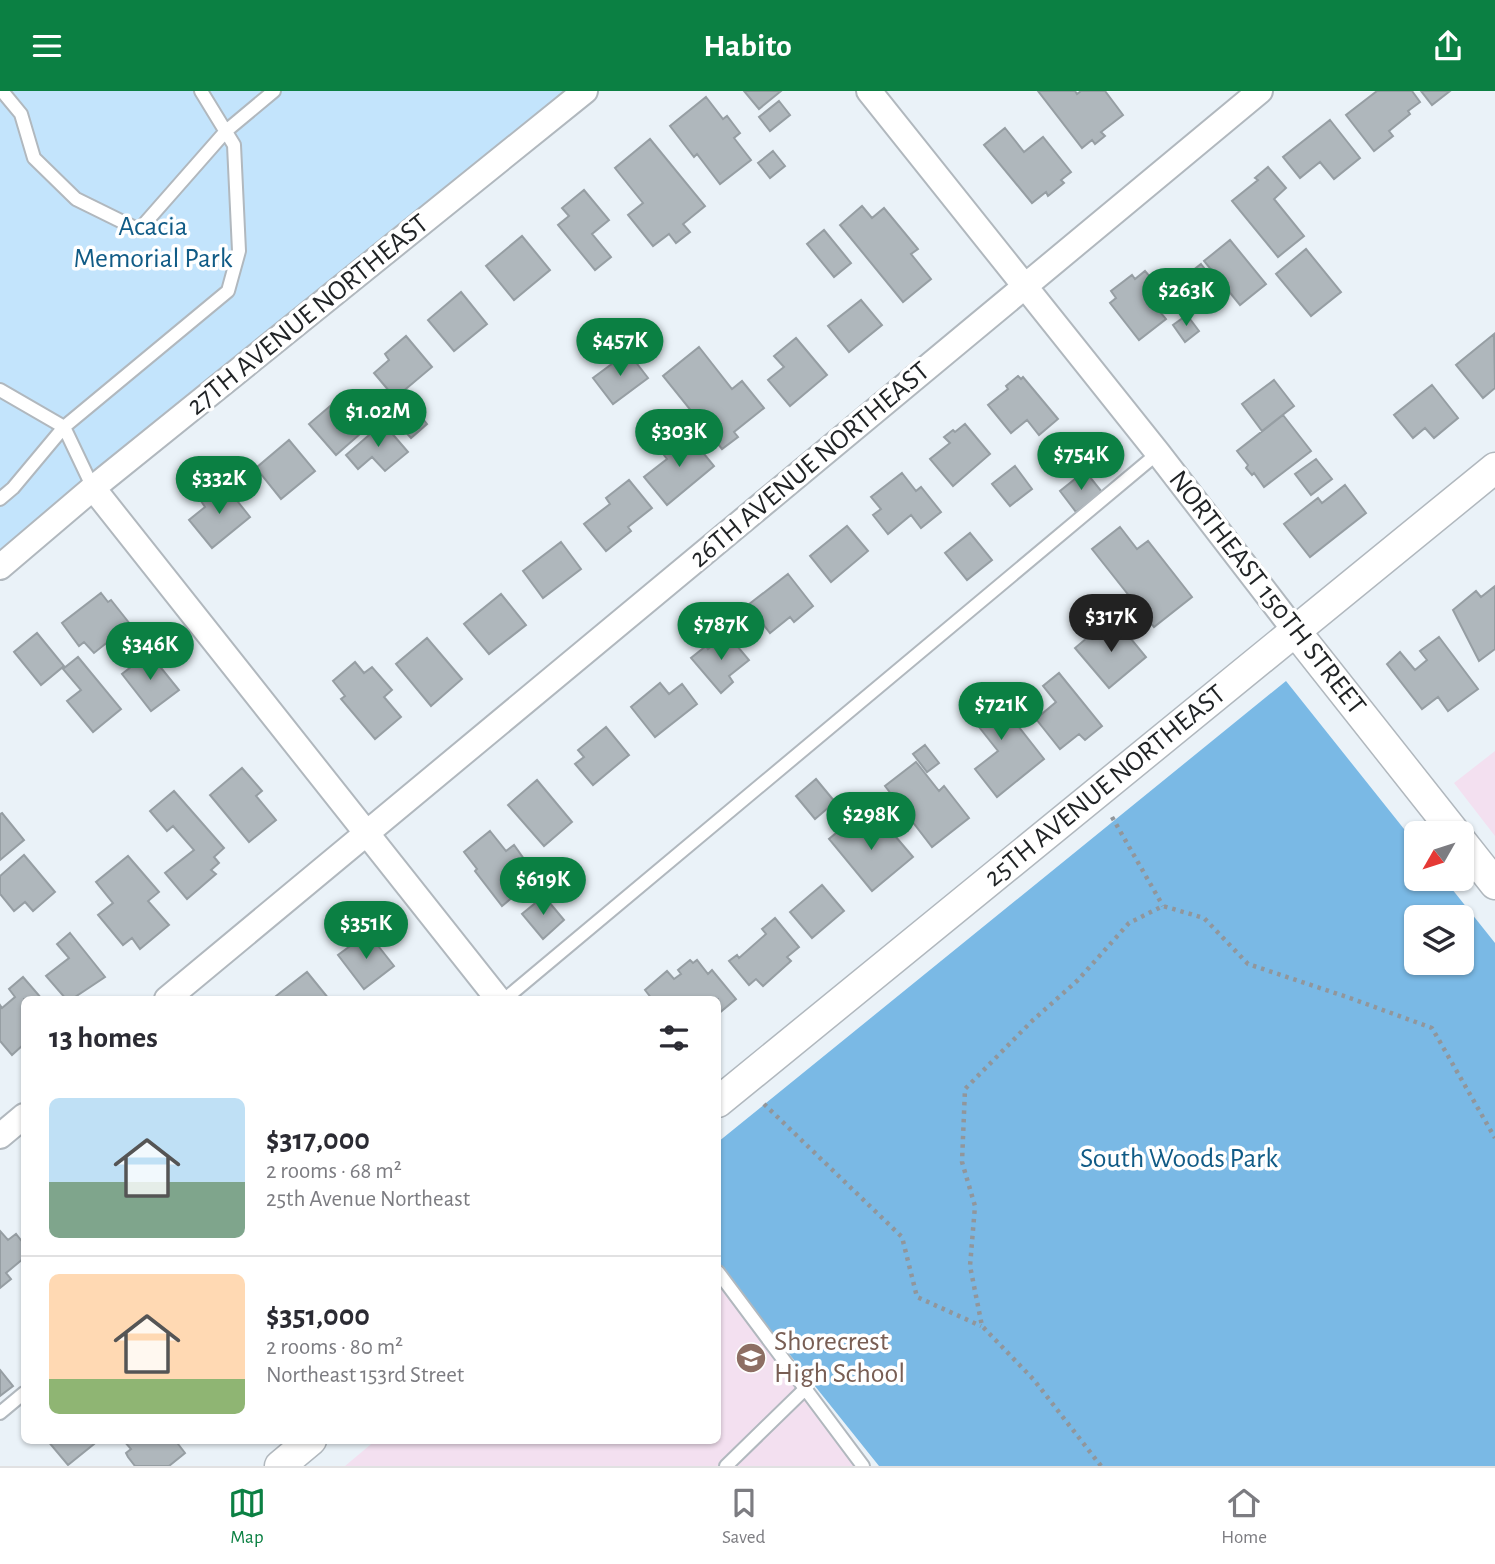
<!DOCTYPE html>
<meta charset="utf-8">
<style>
:root{--surface:#fff;--page:#f7f7f7;--text:#2b2b33;--muted:#7c7c81;--line:#e1e1e2;--accent:#0b8043}
body{margin:0;font-family:"Alegreya Sans",sans-serif;background:var(--page);color:var(--text);height:100vh;display:flex;flex-direction:column;font-size:26px;white-space:nowrap}
*{box-sizing:border-box;margin:0}
p{font-size:23px;color:var(--muted)}
.icon{flex:none;width:38px;height:38px;fill:none;stroke:currentColor;stroke-width:2;stroke-linecap:round;stroke-linejoin:round}
.map{position:relative;flex:1;overflow:hidden}
.drawer{position:absolute;left:21px;top:905px;width:700px;height:448px;display:flex;flex-direction:column;background:var(--surface);border-radius:10px;box-shadow:0 2px 5px #0004}
.drawer>*{flex:none}
.needle{width:46px;rotate:231deg}
.tools{position:absolute;left:1404px;top:730px;display:grid;gap:14px}
.tools a{display:grid;place-items:center;width:70px;height:70px;border-radius:10px;background:var(--surface);box-shadow:0 2px 5px #0004;font-size:35px}
.price{position:absolute;translate:-50% -60px;padding:0 16px;border-radius:24px;background:var(--accent);color:#fff;font-size:23px;line-height:46px;filter:drop-shadow(0 2px 4px #0008)}
.price::after{content:'';position:absolute;left:50%;top:42px;width:21px;height:16px;margin-left:-10px;background:inherit;clip-path:polygon(0 0,100% 0,50% 100%)}
.price.current{background:#222;color:#fff}
ul{padding:0;list-style:none}
li{display:flex;align-items:center;gap:21px;height:175px;padding:0 28px}
li+li{border-top:2px solid var(--line)}
li span{display:grid;place-items:center;flex:none;width:196px;height:140px;border-radius:10px;color:#555}
li>.icon{margin-inline-start:auto}
span .icon{width:84px;height:84px;fill:#fffc;stroke-width:1}
li b{font-size:30px}
h2{display:flex;justify-content:space-between;align-items:center;height:84px;padding:0 28px;font-size:30px}
header{display:flex;justify-content:space-between;align-items:center;height:91px;padding:0 28px;background:var(--accent);color:#fff;font-size:32px;font-weight:700}
.tab-bar{display:flex;justify-content:space-around;align-items:center;height:98px;border-top:2px solid var(--line);background:var(--surface);font-size:19px;color:var(--muted)}
.tab-bar a{display:grid;justify-items:center;gap:4px}
.tab-bar .current{color:var(--accent)}
.map>svg:first-child{display:block}
.education{fill:#f3e0f0}
.green{fill:#c3e4fc}
.forest{fill:#7ab9e5;fill-rule:evenodd}
.building{fill:#afb7bc;stroke:#969ea3;stroke-width:2}
.lines{fill:none;stroke-linecap:round;stroke-linejoin:round}
.service-casing{stroke:#b1b8be;stroke-width:16}
.minor-casing{stroke:#b1b8be;stroke-width:28}
.tertiary-casing{stroke:#b1b8be;stroke-width:33}
.path{stroke:#91969b;stroke-width:4.5;stroke-dasharray:3.5 5;stroke-linecap:butt}
.service{stroke:#fff;stroke-width:12}
.minor{stroke:#fff;stroke-width:24}
.tertiary{stroke:#fff;stroke-width:30}
.labels{text-anchor:middle;dominant-baseline:central;stroke-width:7;stroke-linejoin:round;paint-order:stroke}
.park-label{font-size:28px;fill:#105b86;stroke:#fff}
.street-label{font-size:28px;fill:#212426;stroke:#fff}
.education-label{font-size:28px;fill:#785e54;stroke:#fff;text-anchor:start}
</style>
<header><svg class="icon" aria-label="menu" viewBox="0 0 24 24"><path d="M4 6h16M4 12h16M4 18h16"/></svg>Habito<svg class="icon" aria-label="share" viewBox="0 0 24 24"><path d="M12 15V3M7 8l5-5 5 5M5 13v7h14v-7"/></svg></header>
<div class="map">
<svg width="1495" height="1375" viewBox="0 0 1495 1375">
<rect width="100%" height="100%" fill="#eaf2f8"/>
<path class="education" d="M1495,660V745L1454,692Z
M718,1185L871,1375H345L376,1349H718Z"/>
<path class="green" d="M0,0H584L0,473Z"/>
<path class="forest" d="M1286,590L1416,753V788H1444L1495,852V1375H879L718,1174V1051ZM1416,826H1461V872H1416Z"/>
<path class="building" d="M744,0H781L759,18Z
M1038,0H1075L1077,3L1081,0H1105L1123,24L1101,41L1105,45L1095,53L1092,49L1082,57Z
M1377,0H1412L1420,11L1408,20L1410,23L1389,40L1393,45L1374,60L1346,24Z
M1421,0H1450L1432,14Z
M706,6L723,28L727,25L740,42L734,47L751,69L720,93L697,63L694,66L670,35Z
M779,10L790,24L770,40L759,26Z
M1330,29L1360,67L1334,88L1320,71L1300,87L1283,66Z
M1005,37L1024,61L1043,46L1071,81L1061,89L1064,92L1048,105L1046,101L1032,112L984,54Z
M650,48L705,115L683,133L690,141L676,152L669,143L653,155L628,124L643,112L615,77Z
M773,60L785,75L770,87L758,72Z
M1268,76L1286,97L1274,108L1304,145L1278,166L1232,110L1258,89L1255,87Z
M584,99L609,129L592,143L611,166L595,179L558,134L569,125L562,117Z
M862,115L872,127L884,117L918,158L911,163L931,188L903,211L840,134Z
M824,139L851,172L834,186L807,153Z
M522,145L550,179L514,209L486,175Z
M1230,149L1266,193L1240,214L1204,170Z
M1306,158L1341,201L1311,225L1276,183Z
M1201,173L1222,200L1203,215L1182,188Z
M1145,180L1163,201L1151,210L1166,228L1139,249L1110,212L1116,207L1111,200L1132,184L1135,188Z
M461,201L487,233L454,260L428,229Z
M861,209L882,234L849,261L828,235Z
M1187,224L1199,240L1185,251L1173,234Z
M1494,243L1495,297L1483,307L1456,274Z
M406,245L432,276L395,307L374,282L389,269L385,263Z
M796,247L827,284L790,315L768,289L784,276L774,265Z
M699,256L732,298L742,290L764,317L734,341L738,346L722,358L663,285Z
M628,261L648,287L613,313L593,287Z
M1018,285L1021,288L1023,286L1058,328L1039,344L1027,329L1011,342L988,314L1008,298L1006,295Z
M1274,289L1294,315L1262,340L1242,313Z
M1432,294L1458,327L1434,347L1425,337L1413,347L1394,324Z
M342,305L368,336L336,364L309,333Z
M412,314L427,333L411,347L395,329Z
M1283,324L1311,360L1264,396L1254,382L1252,384L1246,377L1248,374L1237,360Z
M383,332L408,361L385,380L372,366L358,378L346,364Z
M965,333L990,363L953,395L930,368L950,352L944,346L953,339L955,341Z
M687,342L714,375L667,414L644,386L667,368L660,359L672,349L675,352Z
M289,349L315,380L281,408L256,377Z
M1316,368L1332,388L1311,404L1295,383Z
M1015,375L1032,398L1010,415L992,393Z
M1085,380L1102,401L1076,421L1060,400Z
M902,382L916,400L921,396L941,421L921,437L911,424L888,443L873,424L881,418L871,406Z
M629,389L652,417L628,436L631,440L606,460L584,433L610,413L606,407Z
M223,392L250,426L212,457L189,429L205,416L201,410Z
M1345,394L1366,422L1310,466L1284,433L1318,407L1322,412Z
M847,435L868,460L831,491L810,465Z
M1120,436L1137,458L1148,450L1192,506L1154,536L1092,458Z
M970,442L992,469L967,489L945,462Z
M561,451L581,478L543,507L523,480Z
M788,483L813,515L794,531L790,526L770,542L748,514Z
M1495,495V558L1479,570L1453,519L1476,500L1481,506Z
M101,502L108,511L111,509L130,533L94,562L84,551L79,555L62,532Z
M501,503L526,534L489,563L464,533Z
M1117,531L1146,566L1109,597L1075,557L1100,536L1105,542Z
M37,542L64,575L41,594L14,561Z
M727,543L749,569L729,585L733,591L721,602L691,567L706,555L708,558Z
M1439,546L1478,598L1448,620L1438,606L1422,618L1387,573L1400,561L1415,579L1427,569L1420,560Z
M427,547L462,588L431,615L396,573Z
M149,562L179,599L151,620L122,583Z
M78,566L121,618L93,641L67,610L81,599L63,578Z
M355,571L364,582L372,576L392,599L384,606L401,626L375,648L341,608L345,605L333,590Z
M1059,582L1102,635L1085,649L1079,643L1060,658L1036,628L1056,611L1043,595Z
M660,592L669,603L682,593L697,613L655,646L631,616Z
M985,593L1044,668L997,706L975,678L998,660L960,612Z
M606,636L629,664L593,694L575,673L584,666L578,659Z
M925,654L939,672L927,681L913,663Z
M916,671L939,700L944,695L969,727L932,756L885,695Z
M242,677L262,700L256,705L276,729L249,751L210,704Z
M816,688L835,711L815,728L796,705Z
M537,689L572,731L544,755L508,714Z
M174,700L224,757L214,766L219,772L211,779L216,783L187,808L165,782L194,759L173,735L167,740L150,720Z
M2,722L24,749L0,769V723Z
M854,727L869,744L884,732L913,766L872,800L829,748Z
M490,740L506,760L514,754L524,768L518,772L532,790L502,815L475,780L477,778L464,761Z
M24,764L55,801L33,820L25,811L14,820L0,803V785Z
M128,765L159,801L148,810L169,834L140,858L132,847L123,854L98,824L113,812L96,791Z
M822,794L844,820L812,847L790,821Z
M544,805L564,829L543,848L522,823Z
M775,827L799,856L787,866L791,870L763,895L756,888L749,894L729,870L737,864L739,867L766,843L762,838Z
M70,842L105,886L72,908H66L46,885L69,867L57,853Z
M368,842L394,875L364,898L338,864Z
M690,869L693,872L697,869L708,883L712,879L736,908L718,923V908H652L645,899L667,880L674,888L681,883L678,879Z
M307,881L329,908H279L276,905Z
M23,886L42,908H24V953L12,964L0,950V914L2,917L15,906L9,898Z
M0,1140L8,1149L16,1143L24,1153V1167L6,1182L11,1188L0,1197Z
M0,1279L13,1295L0,1305Z
M47,1349H91L94,1353L68,1374Z
M175,1349L185,1362L169,1375H135L128,1366L126,1362L131,1358L124,1350Z"/>
<g class="lines">
<g class="service-casing">
<path id="service" d="M2,0L21,23L34,67L76,108L139,139L226,40L274,0
M0,299L64,336L13,397L0,408
M93,397L64,336L228,200L239,160L234,54L201,0
M505,908L1158,362
M718,1181L863,1375
M0,1322L24,1302
M726,1375L804,1299"/>
</g>
<g class="minor-casing">
<path id="minor" d="M869,0L1158,362L1296,541
M93,397L498,908
M0,476L93,397L585,0
M167,908L1260,0
M0,1045L24,1025"/>
</g>
<g class="tertiary-casing">
<g id="tertiary">
<path d="M1296,541L1455,742"/>
<path d="M1461,750L1495,793"/>
<path id="s1" d="M718,1011L1495,377"/>
<path d="M280,1375L311,1349"/>
</g>
</g>
<path class="path" d="M1112,726L1163,815
M764,1013L902,1146L917,1206L981,1235
M1101,1375L1034,1289L982,1235L970,1175L975,1115L962,1071L965,998L1032,930L1078,889L1129,832L1163,815L1204,827L1248,873L1350,907L1432,937L1495,1047"/>
<use href="#service" class="service"/>
<use href="#minor" class="minor"/>
<use href="#tertiary" class="tertiary"/>
</g>
<defs>
<g id="school-disc" transform="scale(1.575)"><circle r="9.5" fill="#8d6e63" stroke="#fff"/><path d="M0-5L7-2L0 1L-7-2ZM-4 1L0 2.5L4 1V4Q0 6-4 4Z" fill="#fff"/></g>
</defs>
<g fill-rule="evenodd">
<use href="#school-disc" x="751" y="1267"/>
</g>
<g class="labels">
<g class="park-label">
<text x="153" y="136">Acacia<tspan x="153" dy="32">Memorial Park</tspan></text>
<text x="1179" y="1068">South Woods Park</text>
</g>
<g class="street-label">
<text transform="translate(308 224) rotate(-39)">27TH AVENUE NORTHEAST</text>
<text transform="translate(810 374) rotate(-40)">26TH AVENUE NORTHEAST</text>
<text transform="translate(1267 502) rotate(52)">NORTHEAST 150TH STREET</text>
<text stroke="none"><textPath href="#s1" startOffset="500">25TH AVENUE NORTHEAST</textPath></text>
</g>
<g class="education-label">
<text x="774" y="1251">Shorecrest<tspan x="774" dy="32">High School</tspan></text>
</g>
</g>
</svg>
<div class="tools">
<a><svg class="needle" viewBox="-14 -14 28 28"><path d="M0-13l5 13h-10z" fill="#e53935"/><path d="M0 13l5-13h-10z" fill="#7c7c81"/></svg></a>
<a><svg class="icon" aria-label="layers" viewBox="0 0 24 24"><path d="M12 4l9 5-9 5-9-5zM3 14l9 5 9-5"/></svg></a>
</div>
<b class="price" style="left:1186px;top:237px">$263K</b>
<b class="price" style="left:620px;top:287px">$457K</b>
<b class="price" style="left:378px;top:358px">$1.02M</b>
<b class="price" style="left:679px;top:378px">$303K</b>
<b class="price" style="left:1081px;top:401px">$754K</b>
<b class="price" style="left:219px;top:425px">$332K</b>
<b class="price current" style="left:1111px;top:563px">$317K</b>
<b class="price" style="left:721px;top:571px">$787K</b>
<b class="price" style="left:150px;top:591px">$346K</b>
<b class="price" style="left:1001px;top:651px">$721K</b>
<b class="price" style="left:871px;top:761px">$298K</b>
<b class="price" style="left:543px;top:826px">$619K</b>
<b class="price" style="left:366px;top:870px">$351K</b>
<section class="drawer">
<h2>13 homes<svg class="icon" aria-label="filters" viewBox="0 0 24 24"><path d="M4 7h16M4 17h16"/><circle cx="9" cy="7" r="2"/><circle cx="15" cy="17" r="2"/></svg></h2>
<ul>
<li><span style="background:linear-gradient(#bfe0f5 60%,#7fa58c 0)"><svg class="icon" aria-label="home" viewBox="0 0 24 24"><path d="M3 11l9-7 9 7M6 9v11h12V9"/></svg></span><div><b>$317,000</b><p>2 rooms · 68 m²</p><p>25th Avenue Northeast</p></div></li>
<li><span style="background:linear-gradient(#ffd9b3 75%,#8fb573 0)"><svg class="icon" aria-label="home" viewBox="0 0 24 24"><path d="M3 11l9-7 9 7M6 9v11h12V9"/></svg></span><div><b>$351,000</b><p>2 rooms · 80 m²</p><p>Northeast 153rd Street</p></div></li>
</ul>
</section>
</div>
<nav class="tab-bar">
<a class="current"><svg class="icon" aria-label="map" viewBox="0 0 24 24"><path d="M3 6l6-2 6 2 6-2v14l-6 2-6-2-6 2zM9 4v14M15 6v14"/></svg>Map</a>
<a><svg class="icon" aria-label="saved" viewBox="0 0 24 24"><path d="M7 4h10v16l-5-4-5 4z"/></svg>Saved</a>
<a><svg class="icon" aria-label="home" viewBox="0 0 24 24"><path d="M3 11l9-7 9 7M6 9v11h12V9"/></svg>Home</a>
</nav>
